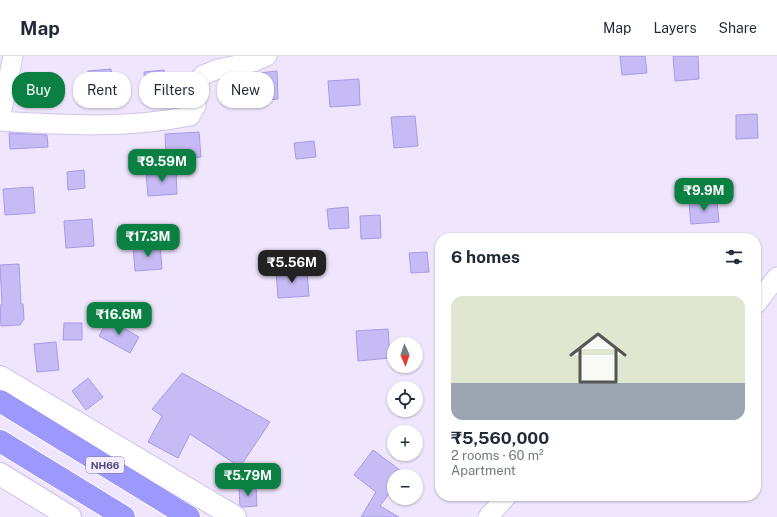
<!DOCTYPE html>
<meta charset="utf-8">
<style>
:root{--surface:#fff;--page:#f6f6f7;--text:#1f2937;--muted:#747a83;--line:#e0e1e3;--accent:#0b8043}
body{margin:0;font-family:"Public Sans",sans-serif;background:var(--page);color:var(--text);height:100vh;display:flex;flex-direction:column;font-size:15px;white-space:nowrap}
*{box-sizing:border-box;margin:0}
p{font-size:13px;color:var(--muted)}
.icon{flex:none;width:22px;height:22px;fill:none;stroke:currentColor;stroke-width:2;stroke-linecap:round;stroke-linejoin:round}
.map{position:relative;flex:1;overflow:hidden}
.side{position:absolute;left:435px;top:177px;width:326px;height:268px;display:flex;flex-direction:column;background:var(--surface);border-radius:16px;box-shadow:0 1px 3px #0004}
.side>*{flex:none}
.top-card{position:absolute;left:12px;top:16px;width:363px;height:36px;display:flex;gap:8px}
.needle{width:26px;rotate:177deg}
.tools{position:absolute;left:387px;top:281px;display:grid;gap:8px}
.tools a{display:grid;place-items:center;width:36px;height:36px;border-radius:50%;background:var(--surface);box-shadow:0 1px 3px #0004;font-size:20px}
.price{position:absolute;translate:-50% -34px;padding:0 9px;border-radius:8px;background:var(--accent);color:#fff;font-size:13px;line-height:26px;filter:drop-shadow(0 1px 2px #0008)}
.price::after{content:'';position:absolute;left:50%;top:24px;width:12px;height:9px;margin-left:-6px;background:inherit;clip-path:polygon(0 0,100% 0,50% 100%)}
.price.selected{background:#222;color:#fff}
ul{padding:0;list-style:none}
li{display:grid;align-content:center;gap:8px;height:212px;padding:0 16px}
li+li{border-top:1px solid var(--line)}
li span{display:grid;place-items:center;height:124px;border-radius:12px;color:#555}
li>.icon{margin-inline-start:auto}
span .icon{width:72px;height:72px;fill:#fffc;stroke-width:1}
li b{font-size:17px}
h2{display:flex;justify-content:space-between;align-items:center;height:48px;padding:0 16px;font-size:17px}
.pill{padding:0 14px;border-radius:16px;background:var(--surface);box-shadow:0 1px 3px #0004;font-size:14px;line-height:36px}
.pill.selected{background:var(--accent);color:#fff}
header{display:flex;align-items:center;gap:24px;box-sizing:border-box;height:56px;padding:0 20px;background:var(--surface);border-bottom:1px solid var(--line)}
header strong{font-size:19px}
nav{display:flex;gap:22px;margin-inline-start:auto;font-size:14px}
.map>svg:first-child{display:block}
.building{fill:#c6bbf5;stroke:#a89ae8}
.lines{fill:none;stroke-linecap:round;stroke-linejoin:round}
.street-casing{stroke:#cec5e8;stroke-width:21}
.secondary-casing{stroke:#cabfea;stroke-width:24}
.highway-casing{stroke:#fff;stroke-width:24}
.street{stroke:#fff;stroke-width:19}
.secondary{stroke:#fff;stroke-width:22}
.highway{stroke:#9d98fb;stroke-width:22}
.labels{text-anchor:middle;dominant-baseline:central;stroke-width:3;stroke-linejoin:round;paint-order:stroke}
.shield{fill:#f4ecff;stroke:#8079a0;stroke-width:1}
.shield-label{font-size:10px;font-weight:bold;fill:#4f4878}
</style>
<header>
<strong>Map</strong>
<nav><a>Map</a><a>Layers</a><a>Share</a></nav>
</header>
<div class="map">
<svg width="777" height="461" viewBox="0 0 777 461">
<rect width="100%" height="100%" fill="#efe5fd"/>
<path class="building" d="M620,0H645L647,17L622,19Z
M673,0H698L699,23L675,25Z
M111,13L114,43L90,45L88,15Z
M164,14L166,43L146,45L144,16Z
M277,15L278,43L251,45L249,18Z
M359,23L360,49L330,51L328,25Z
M757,58L758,82L736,83V59Z
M415,60L418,90L394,92L391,61Z
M199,76L201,101L166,103L165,78Z
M9,77L47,79L48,91L10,93Z
M314,85L316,101L296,103L294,87Z
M84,114L85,132L68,134L67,116Z
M176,115L177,138L148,140L146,117Z
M33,131L35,157L5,159L3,133Z
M717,145L719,166L691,168L689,147Z
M348,151L349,172L329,173L327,153Z
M380,159L381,182L361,183L360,160Z
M92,163L94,190L66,192L64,165Z
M160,188L162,213L135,215L133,190Z
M427,196L429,216L411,217L409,197Z
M19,208L21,248H23L24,263L20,269L1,270L0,249H2L0,209Z
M307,214L309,240L278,242L276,216Z
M108,263L139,281L130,297L99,280Z
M64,267H82V284H63Z
M388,273L390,302L358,305L356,275Z
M56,286L59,314L37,316L34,288Z
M182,317L270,366L240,411L190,378L178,402L148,386L162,360L152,353Z
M88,322L103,341L86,354L72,335Z
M373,394L408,420H394V431L380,450L399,461H361L376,436L354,419Z
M256,431L257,450L242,451L240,450L239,432Z"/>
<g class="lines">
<g class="street-casing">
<path id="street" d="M0,63L13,0
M0,65C63,69 127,73 190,60L196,50V32L203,19L218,13L253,6L267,0
M756,248L777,221
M488,461L507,440"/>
</g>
<g class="secondary-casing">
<path id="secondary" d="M0,321L235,461
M0,418L70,461"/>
</g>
<g class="highway-casing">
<path id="highway" d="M0,345L189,461
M0,385L124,461"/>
</g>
<use href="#street" class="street"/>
<use href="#secondary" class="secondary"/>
<use href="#highway" class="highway"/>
</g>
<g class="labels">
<rect class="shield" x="86" y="401" width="38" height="16" rx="3"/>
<g class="shield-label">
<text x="105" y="409">NH66</text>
</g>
</g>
</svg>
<div class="tools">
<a><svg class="needle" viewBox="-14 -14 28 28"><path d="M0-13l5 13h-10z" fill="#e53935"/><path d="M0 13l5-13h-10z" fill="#747a83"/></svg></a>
<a><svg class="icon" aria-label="locate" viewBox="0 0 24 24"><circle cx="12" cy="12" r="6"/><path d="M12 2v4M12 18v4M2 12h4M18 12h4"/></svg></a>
<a>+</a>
<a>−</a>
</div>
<b class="price" style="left:162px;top:127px">₹9.59M</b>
<b class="price" style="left:704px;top:156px">₹9.9M</b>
<b class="price" style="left:148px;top:202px">₹17.3M</b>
<b class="price selected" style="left:292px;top:228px">₹5.56M</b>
<b class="price" style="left:119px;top:280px">₹16.6M</b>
<b class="price" style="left:248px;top:441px">₹5.79M</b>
<div class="top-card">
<a class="pill selected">Buy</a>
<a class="pill">Rent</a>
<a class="pill">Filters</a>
<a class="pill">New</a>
</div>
<section class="side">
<h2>6 homes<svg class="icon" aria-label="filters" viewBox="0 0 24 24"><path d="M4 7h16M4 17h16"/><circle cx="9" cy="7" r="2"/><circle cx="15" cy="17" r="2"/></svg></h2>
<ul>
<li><span style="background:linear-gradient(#dfe7d0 70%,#9aa5b1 0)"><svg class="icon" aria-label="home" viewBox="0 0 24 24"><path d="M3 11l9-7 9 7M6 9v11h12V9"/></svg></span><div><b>₹5,560,000</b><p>2 rooms · 60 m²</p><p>Apartment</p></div></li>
</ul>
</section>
</div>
